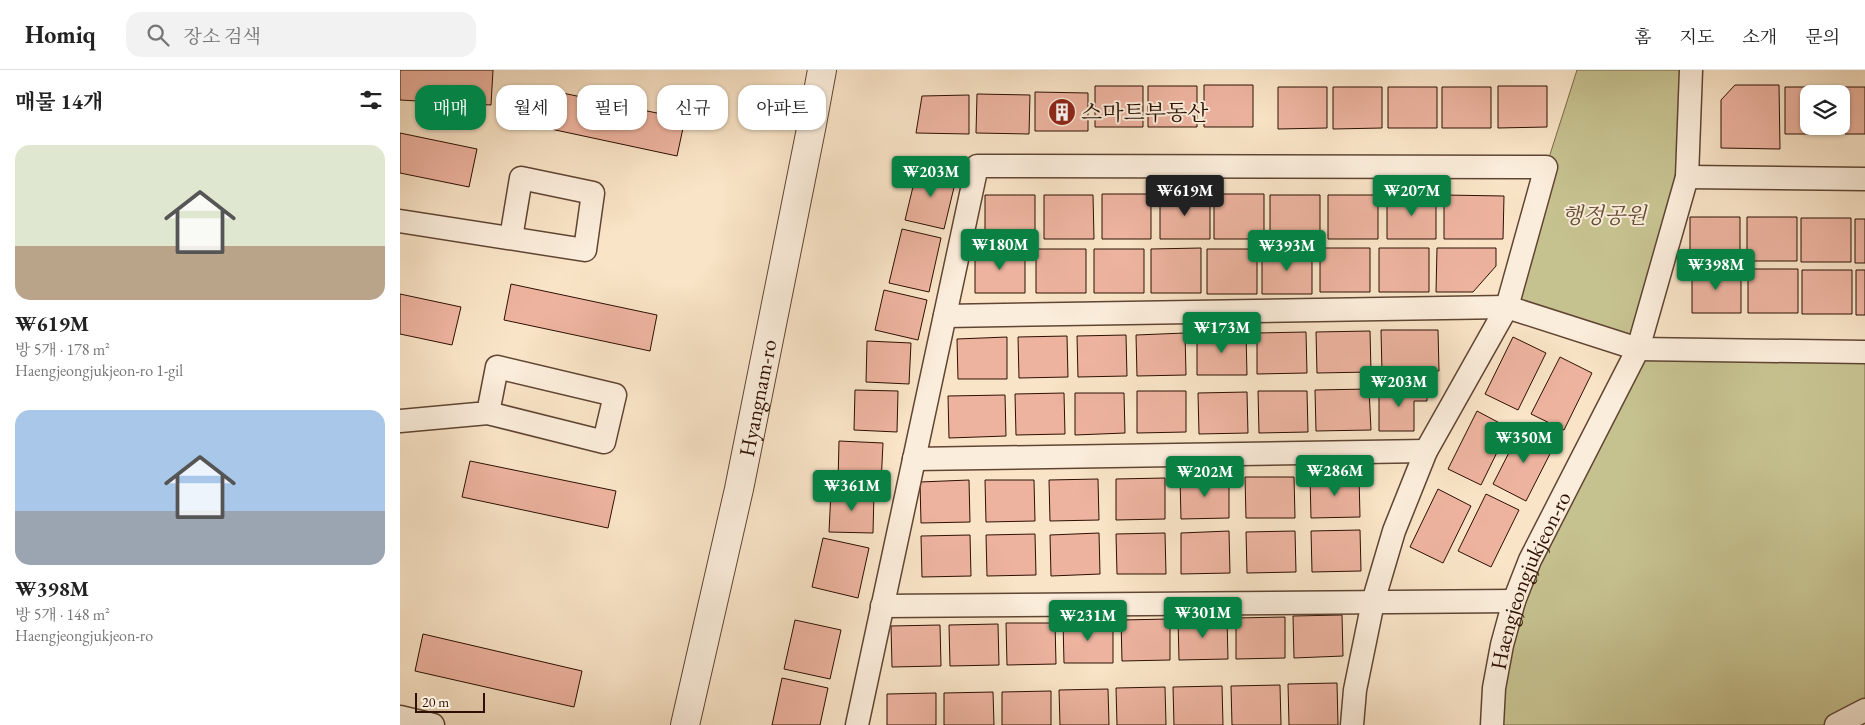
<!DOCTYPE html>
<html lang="ko">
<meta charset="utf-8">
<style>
:root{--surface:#fff;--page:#f2f2f2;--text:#222;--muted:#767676;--line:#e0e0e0;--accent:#0b8043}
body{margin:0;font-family:"EB Garamond","Noto Serif KR",serif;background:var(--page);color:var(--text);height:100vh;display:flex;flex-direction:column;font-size:19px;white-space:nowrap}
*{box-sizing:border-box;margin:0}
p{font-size:16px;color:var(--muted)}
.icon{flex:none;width:28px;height:28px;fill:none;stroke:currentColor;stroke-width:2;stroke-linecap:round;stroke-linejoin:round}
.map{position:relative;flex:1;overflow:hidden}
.drawer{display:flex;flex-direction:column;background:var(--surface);width:400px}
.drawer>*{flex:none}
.guide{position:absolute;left:15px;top:15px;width:475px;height:45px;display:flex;gap:10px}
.buttons{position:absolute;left:1400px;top:15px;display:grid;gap:10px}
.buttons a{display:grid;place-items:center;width:50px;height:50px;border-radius:10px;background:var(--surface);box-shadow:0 1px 4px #0004;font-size:25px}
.scale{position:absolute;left:15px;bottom:12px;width:70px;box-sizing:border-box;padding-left:5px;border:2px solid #2d1002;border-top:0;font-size:14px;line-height:18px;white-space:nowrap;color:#2d1002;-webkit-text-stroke:4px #fbeddb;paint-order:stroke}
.price{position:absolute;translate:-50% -42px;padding:0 11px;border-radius:5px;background:var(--accent);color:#fff;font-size:16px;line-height:32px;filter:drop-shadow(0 1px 2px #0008)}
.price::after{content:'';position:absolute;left:50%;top:30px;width:15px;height:11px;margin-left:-8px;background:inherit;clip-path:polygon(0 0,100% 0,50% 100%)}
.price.active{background:#222;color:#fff}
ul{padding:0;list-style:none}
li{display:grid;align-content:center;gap:10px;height:265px;padding:0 15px}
li span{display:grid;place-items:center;height:155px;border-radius:15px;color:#555}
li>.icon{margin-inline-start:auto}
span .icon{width:90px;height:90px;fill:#fffc;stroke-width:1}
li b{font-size:21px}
h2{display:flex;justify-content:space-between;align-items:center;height:60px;padding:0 15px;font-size:21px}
.tag{padding:0 18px;border-radius:15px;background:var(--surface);box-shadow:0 1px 4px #0004;font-size:18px;line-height:45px}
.tag.active{background:var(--accent);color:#fff}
header{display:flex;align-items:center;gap:30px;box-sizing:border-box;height:70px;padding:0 25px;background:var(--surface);border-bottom:1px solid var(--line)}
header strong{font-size:24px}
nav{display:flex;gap:28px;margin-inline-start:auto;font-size:18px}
.search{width:350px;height:45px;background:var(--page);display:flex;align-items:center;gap:12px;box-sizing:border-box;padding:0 18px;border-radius:15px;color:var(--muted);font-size:19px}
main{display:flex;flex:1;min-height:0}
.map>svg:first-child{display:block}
.green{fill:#c6c290;stroke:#7a6949}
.building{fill:#edb39f;stroke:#2d1002}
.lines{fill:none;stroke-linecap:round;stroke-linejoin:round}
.minor-casing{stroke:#604533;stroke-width:25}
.tertiary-casing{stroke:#604533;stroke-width:30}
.minor{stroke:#fbeddb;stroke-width:22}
.tertiary{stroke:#fbeddb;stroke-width:28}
.labels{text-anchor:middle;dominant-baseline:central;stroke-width:4;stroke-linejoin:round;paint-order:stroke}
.poi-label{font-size:22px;fill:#2d1002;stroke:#fbeddb;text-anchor:start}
.park-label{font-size:22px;font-style:italic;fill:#634e34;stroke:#fbeddb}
.street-label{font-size:22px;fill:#2d1002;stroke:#fbeddb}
</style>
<header>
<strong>Homiq</strong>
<div class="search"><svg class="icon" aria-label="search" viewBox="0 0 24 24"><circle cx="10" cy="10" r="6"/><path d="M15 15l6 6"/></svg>장소 검색</div>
<nav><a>홈</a><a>지도</a><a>소개</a><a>문의</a></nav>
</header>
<main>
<section class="drawer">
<h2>매물 14개<svg class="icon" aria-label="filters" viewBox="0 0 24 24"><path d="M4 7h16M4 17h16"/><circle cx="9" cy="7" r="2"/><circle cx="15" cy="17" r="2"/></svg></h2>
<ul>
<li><span style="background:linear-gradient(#dfe7d0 65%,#b9a48a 0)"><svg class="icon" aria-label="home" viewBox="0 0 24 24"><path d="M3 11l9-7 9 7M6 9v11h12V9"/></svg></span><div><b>₩619M</b><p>방 5개 · 178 m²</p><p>Haengjeongjukjeon-ro 1-gil</p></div></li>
<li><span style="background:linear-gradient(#a9c7e8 65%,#9aa5b1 0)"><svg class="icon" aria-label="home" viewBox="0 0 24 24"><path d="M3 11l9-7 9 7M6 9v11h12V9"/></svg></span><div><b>₩398M</b><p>방 5개 · 148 m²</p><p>Haengjeongjukjeon-ro</p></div></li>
</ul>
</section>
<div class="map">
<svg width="1465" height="655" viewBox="0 0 1465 655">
<rect width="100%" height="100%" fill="#f9e4c7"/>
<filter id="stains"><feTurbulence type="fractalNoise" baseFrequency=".004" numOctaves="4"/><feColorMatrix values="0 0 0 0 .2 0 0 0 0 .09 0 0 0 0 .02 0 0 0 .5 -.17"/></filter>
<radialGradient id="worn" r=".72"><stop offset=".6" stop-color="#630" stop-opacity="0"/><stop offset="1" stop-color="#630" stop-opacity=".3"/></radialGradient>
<path class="green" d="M1177,0H1291L1287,107L1238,279L1465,282V640L1436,655H1092L1102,575L1238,279L1107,237L1146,97Z"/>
<path class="building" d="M0,0H93L91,35L0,30Z
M804,15H853V57H804Z
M1335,15H1379L1380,79L1321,78V30Z
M695,16H743V57H695Z
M748,16H797V57H748Z
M1098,16H1147V57L1098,58Z
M878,17H927V58L878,59Z
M933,17H982V58L933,59Z
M988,17H1037V58H988Z
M1042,17H1091V58H1042Z
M1385,17H1439V24H1409V56H1439V64H1385Z
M1445,17H1465V64H1445Z
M139,18L285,49L277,86L132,55Z
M635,22L688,23V61H635Z
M577,24L630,25L629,64L576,63Z
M569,25V64L516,63L522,26Z
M0,63L77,79L69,117L0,103Z
M518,96L557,105L544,159L505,150Z
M702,124H751V169H702Z
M814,124H864V169H814Z
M585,125H635V169H585Z
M644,125H693L694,169H644Z
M760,125H810V169H760Z
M870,125H920V169H870Z
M928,125H978V169H928Z
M987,125H1036V169H987Z
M1044,125L1104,126L1103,169H1044Z
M1290,147H1340V191H1290Z
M1347,147H1397V191H1347Z
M1401,148H1451V192H1401Z
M1455,149H1465V193H1455Z
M502,159L541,168L529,222L489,213Z
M801,178V223H751V179Z
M920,178H970V222H920Z
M979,178H1029V222H979Z
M1037,178H1096V196L1073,222H1036Z
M575,179H625V223H575Z
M636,179H686V223H636Z
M694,179H744V223H694Z
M807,179H857V224H807Z
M862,180H912V224H862Z
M1292,199H1341V243H1292Z
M1348,199H1398V243H1348Z
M1402,200H1452V244H1402Z
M1456,200H1465V245H1456Z
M111,214L257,245L250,281L104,250Z
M484,220L527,230L518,270L475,260Z
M0,224L61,237L52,275L0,264Z
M981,260H1038L1039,301L982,302Z
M970,261L971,302L917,303L916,262Z
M906,262L907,303L857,304V263Z
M785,263L786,305L737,306L736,265Z
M846,263L847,305H797V264Z
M726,265L727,306L678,307L677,266Z
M667,266L668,307L619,308L618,267Z
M607,267V309H558L557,269Z
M1113,267L1146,283L1118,340L1085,324Z
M467,271L511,273L509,314L466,312Z
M1160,287L1192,303L1164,360L1131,344Z
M1027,318V331H1014V361H979V319Z
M969,319L971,360L916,361L915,320Z
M455,320L498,321L497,362L454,360Z
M737,321H786V362L737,363Z
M858,321H907L908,362L859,363Z
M847,322L848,363L799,364L798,323Z
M664,323L665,364L616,365L615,324Z
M675,323H724L725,363L675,365Z
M605,325L606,366L549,368L548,326Z
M1077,341L1109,358L1081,415L1048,399Z
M1122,357L1155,374L1126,431L1093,414Z
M439,371L483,373L481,414L438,412Z
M70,391L216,421L208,458L62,427Z
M959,406L960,447L911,448L910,407Z
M829,407V448L781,449L780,408Z
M845,407H894L895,448H846Z
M765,408V449L716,450V409Z
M698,409L699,450L650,451L649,410Z
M569,410L570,452L521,453L520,412Z
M585,410H634L635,451L586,452Z
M1038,419L1071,436L1043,493L1010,477Z
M431,421L474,423L473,463L429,462Z
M1086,424L1119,440L1091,497L1058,481Z
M960,460L961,501L912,502L911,461Z
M829,461L830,503L781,504V463Z
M895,461L896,502L847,503L846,462Z
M699,463L700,504L651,506L650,465Z
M765,463L766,504H717L716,464Z
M635,464L636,505L587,506L586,465Z
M570,465L571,506L522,507L521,466Z
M423,468L469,478L458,528L412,517Z
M942,545L943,586L894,588L893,546Z
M885,547V588L836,589V548Z
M827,548L828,589L779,590L778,549Z
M770,549V590L722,591L721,550Z
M395,550L441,560L430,609L384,599Z
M663,552H713V593H664Z
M606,553H655L656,594L607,595Z
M598,554L599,595L550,596L549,555Z
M540,555L541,596L492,597L491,556Z
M23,564L182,601L174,637L15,601Z
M382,608L428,618L420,655H372Z
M937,613L938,655H889L888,614Z
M880,615L881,655H832L831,616Z
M822,616L823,655H774L773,617Z
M765,617L766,655H717L716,618Z
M708,619L709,655H660L659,620Z
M651,621V655H602V622Z
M593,622L594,655H544V623Z
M536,623V655H487V624Z"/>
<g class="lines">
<g class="minor-casing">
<g id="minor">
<path d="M1287,107L1465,109"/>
<path d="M0,151L185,180L193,123L121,108L111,168"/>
<path d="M545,246L1107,237L1238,279L1465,282"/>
<path d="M0,351L88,343L204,372L215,325L97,297L88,343"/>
<path d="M514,389L1026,381"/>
<path d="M482,536L1114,531"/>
<path d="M0,647L33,655"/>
<path d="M457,655L577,96L1146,97L1107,237L1026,381L994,461L973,532L955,620L952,655"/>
<path id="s1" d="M1092,655L1094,618L1102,575L1114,531L1130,490L1238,279L1287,107L1291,0"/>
<path d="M1436,655L1465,640"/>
</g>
</g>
<g class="tertiary-casing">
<g id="tertiary">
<path id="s2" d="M285,655L339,419L412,54L422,0"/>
</g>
</g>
<use href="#minor" class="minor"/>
<use href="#tertiary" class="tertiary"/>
</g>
<defs>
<g id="building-disc" transform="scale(1.4375)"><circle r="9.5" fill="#8f2418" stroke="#fbeddb"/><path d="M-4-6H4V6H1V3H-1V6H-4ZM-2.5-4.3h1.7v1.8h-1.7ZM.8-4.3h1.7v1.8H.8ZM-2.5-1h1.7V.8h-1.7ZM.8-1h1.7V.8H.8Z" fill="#fff"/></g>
</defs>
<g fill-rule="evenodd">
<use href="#building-disc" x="662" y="42"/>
</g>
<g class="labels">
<g class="poi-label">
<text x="681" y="42">스마트부동산</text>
</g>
<g class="park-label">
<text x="1204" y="145">행정공원</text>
</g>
<g class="street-label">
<text stroke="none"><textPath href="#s2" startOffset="335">Hyangnam-ro</textPath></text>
<text stroke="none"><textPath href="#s1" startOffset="151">Haengjeongjukjeon-ro</textPath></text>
</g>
</g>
<rect width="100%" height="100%" filter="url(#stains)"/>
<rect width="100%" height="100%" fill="url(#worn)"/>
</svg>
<div class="buttons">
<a><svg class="icon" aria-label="layers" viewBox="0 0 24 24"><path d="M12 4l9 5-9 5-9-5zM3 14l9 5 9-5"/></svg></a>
</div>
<div class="scale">20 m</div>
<b class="price" style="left:531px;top:128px">₩203M</b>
<b class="price active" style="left:785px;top:147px">₩619M</b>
<b class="price" style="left:1012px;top:147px">₩207M</b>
<b class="price" style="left:600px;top:201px">₩180M</b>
<b class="price" style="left:887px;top:202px">₩393M</b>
<b class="price" style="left:1316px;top:221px">₩398M</b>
<b class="price" style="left:822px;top:284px">₩173M</b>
<b class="price" style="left:999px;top:338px">₩203M</b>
<b class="price" style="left:1124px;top:394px">₩350M</b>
<b class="price" style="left:935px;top:427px">₩286M</b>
<b class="price" style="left:805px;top:428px">₩202M</b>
<b class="price" style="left:452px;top:442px">₩361M</b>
<b class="price" style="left:803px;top:569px">₩301M</b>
<b class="price" style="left:688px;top:572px">₩231M</b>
<div class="guide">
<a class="tag active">매매</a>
<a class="tag">월세</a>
<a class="tag">필터</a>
<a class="tag">신규</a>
<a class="tag">아파트</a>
</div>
</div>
</main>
